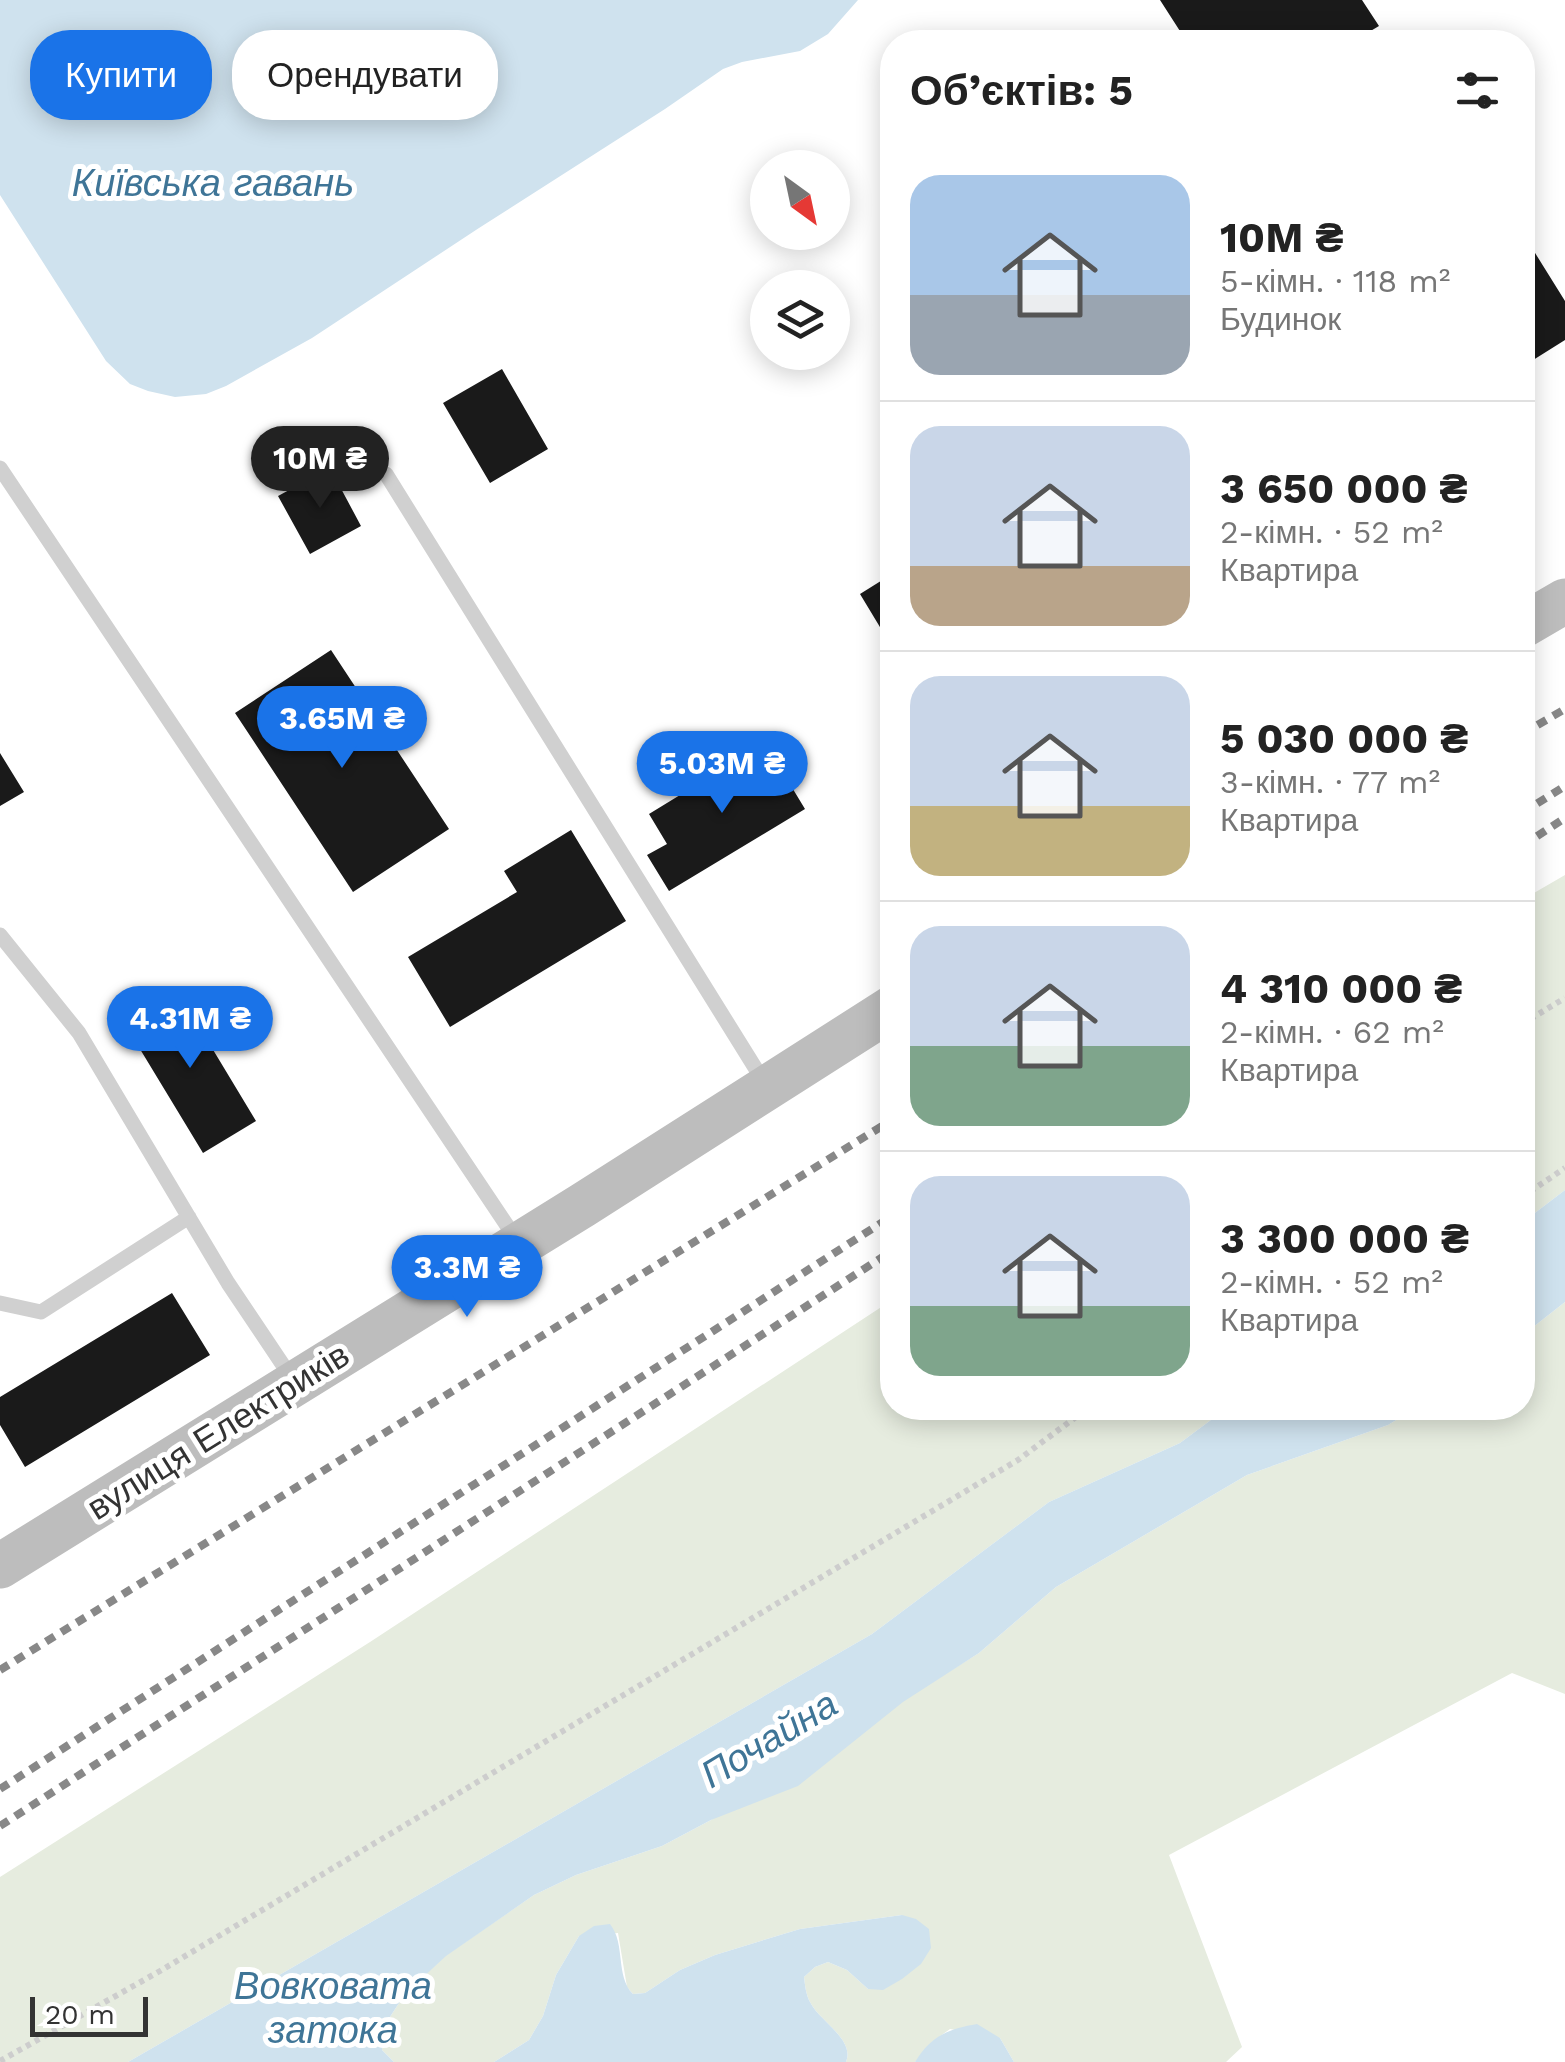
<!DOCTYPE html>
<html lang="uk">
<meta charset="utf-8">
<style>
:root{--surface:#fff;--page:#f2f2f2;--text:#222;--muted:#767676;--line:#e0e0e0;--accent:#1a73e8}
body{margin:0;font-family:"Work Sans",sans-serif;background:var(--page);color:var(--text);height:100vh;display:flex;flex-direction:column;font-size:38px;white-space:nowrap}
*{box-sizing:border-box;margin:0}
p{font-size:32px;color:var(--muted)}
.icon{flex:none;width:55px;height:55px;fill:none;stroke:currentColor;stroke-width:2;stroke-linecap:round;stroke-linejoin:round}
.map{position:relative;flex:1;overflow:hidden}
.panel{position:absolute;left:880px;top:30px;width:655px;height:1390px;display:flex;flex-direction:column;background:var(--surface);border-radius:40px;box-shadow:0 5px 25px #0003}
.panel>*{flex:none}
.hud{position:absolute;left:30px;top:30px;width:700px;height:90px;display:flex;gap:20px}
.needle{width:65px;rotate:147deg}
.tools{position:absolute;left:750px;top:150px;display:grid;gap:20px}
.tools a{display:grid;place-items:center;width:100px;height:100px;border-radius:50%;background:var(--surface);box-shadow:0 5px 25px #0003;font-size:50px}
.scale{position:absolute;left:30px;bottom:25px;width:118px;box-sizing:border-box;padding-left:10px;border:5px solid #333;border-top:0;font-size:28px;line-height:35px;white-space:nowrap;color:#333;-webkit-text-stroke:8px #fff;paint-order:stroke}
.price{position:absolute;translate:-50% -85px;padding:0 22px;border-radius:35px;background:var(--accent);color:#fff;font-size:32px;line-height:65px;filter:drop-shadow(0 2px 5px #0008)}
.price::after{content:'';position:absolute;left:50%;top:60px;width:30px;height:22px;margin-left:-15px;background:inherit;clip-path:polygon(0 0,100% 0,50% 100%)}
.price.on{background:#222;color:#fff}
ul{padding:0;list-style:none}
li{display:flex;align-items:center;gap:30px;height:250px;padding:0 30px}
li+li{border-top:2px solid var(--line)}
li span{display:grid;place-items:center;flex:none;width:280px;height:200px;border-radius:30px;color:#555}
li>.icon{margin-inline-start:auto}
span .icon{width:120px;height:120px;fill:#fffc;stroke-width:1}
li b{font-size:42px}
h2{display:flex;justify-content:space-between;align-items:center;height:120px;padding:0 30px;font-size:42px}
.pill{padding:0 35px;border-radius:40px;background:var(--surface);box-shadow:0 5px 25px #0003;font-size:35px;line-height:90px}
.pill.on{background:var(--accent);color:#fff}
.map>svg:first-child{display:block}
.green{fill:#e6ecdf}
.water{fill:#cfe2ee}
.building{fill:#1a1a1a}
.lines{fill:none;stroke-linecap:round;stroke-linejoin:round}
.path{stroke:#cdcdcd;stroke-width:6;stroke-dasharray:5 5;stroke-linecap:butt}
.lane{stroke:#d0d0d0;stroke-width:15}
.secondary{stroke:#bdbdbd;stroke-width:45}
.rail{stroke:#888;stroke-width:8;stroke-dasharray:10 8;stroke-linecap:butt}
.labels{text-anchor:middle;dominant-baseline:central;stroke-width:10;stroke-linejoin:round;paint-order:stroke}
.street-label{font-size:35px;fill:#333;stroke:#fff}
.water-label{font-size:38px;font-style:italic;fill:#3f7597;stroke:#fff}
</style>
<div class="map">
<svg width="1565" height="2062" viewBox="0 0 1565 2062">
<rect width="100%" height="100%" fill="#fff"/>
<path class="green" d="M1565,875V1190L1523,1222L1522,900Z
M892,1300V1408H1227L1180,1443L1049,1502L872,1634L128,2062H0V1877L370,1642Z
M1565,1302V1694L1512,1673L1169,1855L1242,2047L1226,2062H1014L1000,2038L950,2029L932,2042L915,2062H846C855,2039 820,2022 810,2002C806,1995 805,1985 804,1977L815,1967L828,1962L847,1970L868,1989L902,1915L800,1929L715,1955L680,1970L645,1993L633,1994L627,1987L618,1933L579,1936L556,1975L543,2016L529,2040L494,2062H394L382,2050L384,2026L405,1994L445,1956L534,1895L576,1875L662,1846L711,1820L979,1653L1056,1587L1247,1475L1388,1425L1416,1408H1522L1523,1335Z"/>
<path class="water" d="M0,0H858L828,34L800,51L742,62L723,69L665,109L479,228L312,338L226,386L206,394L175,397L148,391L130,384L106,361L0,195Z
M1565,1190V1302L1523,1335V1222Z
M1227,1408H1416L1388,1425L1247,1475L1056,1587L979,1653L903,1702L798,1786L711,1820L662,1846L576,1875L534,1895L446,1956L405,1994L384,2026L382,2050L394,2062H128L872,1634L1049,1502L1180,1443Z
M902,1915L916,1919L929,1929L931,1948L921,1964L902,1979L883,1990L868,1989L847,1970L828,1962L815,1967L804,1977C805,1985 806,1995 810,2002C820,2022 855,2039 846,2062H494L529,2040L543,2016L556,1975L579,1936L594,1926L610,1924C626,1944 615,1976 633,1994L645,1993L680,1970L715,1955L800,1929Z
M977,2024L1000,2038L1014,2062H915C931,2036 948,2029 977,2024Z"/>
<path class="building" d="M1160,0H1362L1379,26L1352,42H1187Z
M1522,232L1565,301V340L1522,367Z
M502,369L548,449L490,483L443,403Z
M330,468L361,526L310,554L278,496Z
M892,574V647L860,594Z
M331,650L449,829L353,892L235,713Z
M765,743L805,809L669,891L647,855L667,844L649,814Z
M0,753L24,792L0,806Z
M571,830L626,921L450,1027L408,957L517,892L504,871Z
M177,990L256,1121L203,1153L123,1021Z
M172,1293L210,1355L25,1467L0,1425V1397Z"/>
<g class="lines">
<path class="path" d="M1522,1024L1565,998
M1522,1197L1565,1168
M0,2061L160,1971L1018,1460L1088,1408"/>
<path class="lane" d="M0,468L518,1242
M386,474L764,1082
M0,935L79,1033L228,1283L293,1380
M0,1303L41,1312L189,1217"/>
<path class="secondary" d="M1522,626L1565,601
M0,1566L583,1205L892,1008"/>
<path class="rail" d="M1522,734L1565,709
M1522,813L1565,786
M1522,846L1565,818
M0,1670L892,1120
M0,1789L892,1216
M0,1826L892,1251"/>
</g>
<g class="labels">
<g class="street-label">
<text transform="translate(218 1431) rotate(-32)">вулиця Електриків</text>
</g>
<g class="water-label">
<text x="213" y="183">Київська гавань</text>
<text transform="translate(769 1739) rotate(-31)">Почайна</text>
<text x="333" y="1986">Вовковата<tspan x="333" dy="44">затока</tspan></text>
</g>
</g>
</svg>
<div class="tools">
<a><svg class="needle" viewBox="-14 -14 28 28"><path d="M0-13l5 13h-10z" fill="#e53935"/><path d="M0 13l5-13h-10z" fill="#767676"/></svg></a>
<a><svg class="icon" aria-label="layers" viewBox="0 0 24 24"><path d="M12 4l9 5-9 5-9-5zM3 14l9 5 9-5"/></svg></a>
</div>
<div class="scale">20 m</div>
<b class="price on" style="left:320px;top:511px">10M ₴</b>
<b class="price" style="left:342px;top:771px">3.65M ₴</b>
<b class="price" style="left:722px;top:816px">5.03M ₴</b>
<b class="price" style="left:190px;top:1071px">4.31M ₴</b>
<b class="price" style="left:467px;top:1320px">3.3M ₴</b>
<div class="hud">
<a class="pill on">Купити</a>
<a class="pill">Орендувати</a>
</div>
<section class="panel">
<h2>Об’єктів: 5<svg class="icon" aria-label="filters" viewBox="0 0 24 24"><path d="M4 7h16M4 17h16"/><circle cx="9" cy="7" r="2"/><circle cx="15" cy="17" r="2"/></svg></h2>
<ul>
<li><span style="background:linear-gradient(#a9c7e8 60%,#9aa5b1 0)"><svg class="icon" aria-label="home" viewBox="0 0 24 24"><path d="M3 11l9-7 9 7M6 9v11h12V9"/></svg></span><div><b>10M ₴</b><p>5-кімн. · 118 m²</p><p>Будинок</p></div></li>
<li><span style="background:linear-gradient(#c9d6e8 70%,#b9a48a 0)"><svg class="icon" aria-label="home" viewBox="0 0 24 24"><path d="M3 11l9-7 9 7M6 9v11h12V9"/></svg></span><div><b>3 650 000 ₴</b><p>2-кімн. · 52 m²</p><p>Квартира</p></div></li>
<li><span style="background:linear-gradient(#c9d6e8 65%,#c2b280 0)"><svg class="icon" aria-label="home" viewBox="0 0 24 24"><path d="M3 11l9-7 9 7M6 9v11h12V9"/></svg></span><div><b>5 030 000 ₴</b><p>3-кімн. · 77 m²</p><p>Квартира</p></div></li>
<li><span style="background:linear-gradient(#c9d6e8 60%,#7fa58c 0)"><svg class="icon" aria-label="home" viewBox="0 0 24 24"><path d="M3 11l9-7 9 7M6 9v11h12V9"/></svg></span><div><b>4 310 000 ₴</b><p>2-кімн. · 62 m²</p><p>Квартира</p></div></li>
<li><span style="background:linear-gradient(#c9d6e8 65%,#7fa58c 0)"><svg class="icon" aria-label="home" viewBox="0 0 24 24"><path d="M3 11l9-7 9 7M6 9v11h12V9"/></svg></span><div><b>3 300 000 ₴</b><p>2-кімн. · 52 m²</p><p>Квартира</p></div></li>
</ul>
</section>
</div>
